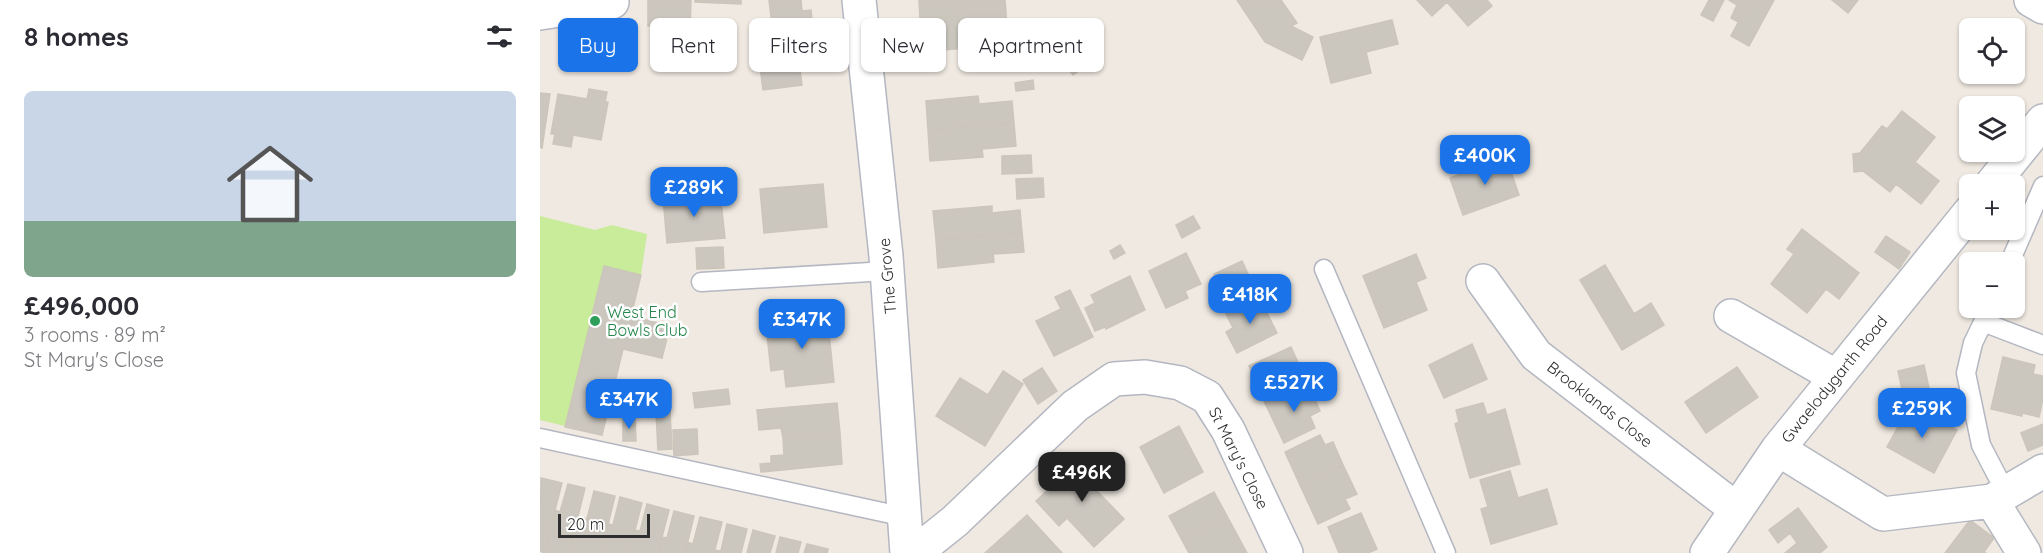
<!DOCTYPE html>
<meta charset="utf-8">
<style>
:root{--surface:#fff;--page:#f2f2f3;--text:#2b2b33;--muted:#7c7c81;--line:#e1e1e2;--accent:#1a73e8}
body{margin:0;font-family:Quicksand,sans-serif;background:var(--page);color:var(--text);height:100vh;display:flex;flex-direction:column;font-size:22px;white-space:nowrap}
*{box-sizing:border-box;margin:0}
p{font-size:20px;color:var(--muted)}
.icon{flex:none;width:33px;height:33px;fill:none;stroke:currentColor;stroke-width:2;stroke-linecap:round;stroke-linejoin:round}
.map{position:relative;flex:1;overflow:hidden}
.side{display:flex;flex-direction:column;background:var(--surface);width:540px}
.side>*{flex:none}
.banner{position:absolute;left:18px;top:18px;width:570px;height:54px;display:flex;gap:12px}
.controls{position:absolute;left:1419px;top:18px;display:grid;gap:12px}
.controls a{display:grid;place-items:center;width:66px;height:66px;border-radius:9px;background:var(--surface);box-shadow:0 2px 4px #0004;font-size:30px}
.scale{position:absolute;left:18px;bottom:15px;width:92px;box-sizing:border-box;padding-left:6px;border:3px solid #2e2e2e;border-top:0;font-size:16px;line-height:21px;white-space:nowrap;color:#2e2e2e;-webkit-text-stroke:4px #fff;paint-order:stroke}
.price{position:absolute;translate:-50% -51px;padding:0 14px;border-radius:12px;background:var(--accent);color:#fff;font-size:20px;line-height:39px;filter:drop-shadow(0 2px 3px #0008)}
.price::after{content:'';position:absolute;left:50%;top:36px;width:18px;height:14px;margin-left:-9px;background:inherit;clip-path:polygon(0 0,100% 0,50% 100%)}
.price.current{background:#222;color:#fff}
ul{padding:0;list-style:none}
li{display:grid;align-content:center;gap:12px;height:318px;padding:0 24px}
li+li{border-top:2px solid var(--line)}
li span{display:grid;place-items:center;height:186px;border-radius:9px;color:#555}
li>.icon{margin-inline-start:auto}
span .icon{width:108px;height:108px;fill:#fffc;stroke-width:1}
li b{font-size:26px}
h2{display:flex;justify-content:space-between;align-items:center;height:72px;padding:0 24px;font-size:26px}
.chip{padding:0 21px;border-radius:9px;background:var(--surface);box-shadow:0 2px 4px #0004;font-size:21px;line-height:54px}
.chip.current{background:var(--accent);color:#fff}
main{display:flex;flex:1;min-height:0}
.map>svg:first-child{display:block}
.pitch{fill:#c9ec9a}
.building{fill:#cbc7bf;stroke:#cbc5ba;stroke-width:1.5}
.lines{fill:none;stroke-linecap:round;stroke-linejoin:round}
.lane-casing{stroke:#b4b7c1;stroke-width:21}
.street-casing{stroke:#b4b7c1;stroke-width:36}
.lane{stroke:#fff;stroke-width:18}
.street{stroke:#fff;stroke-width:33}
.leisure-dot{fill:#2e9e5b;stroke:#fff;stroke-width:2}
.labels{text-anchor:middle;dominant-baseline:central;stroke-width:5;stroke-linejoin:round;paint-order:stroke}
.street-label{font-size:16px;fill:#2e2e2e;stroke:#fff}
.leisure-label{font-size:16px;fill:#27864d;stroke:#fff;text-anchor:start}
</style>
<main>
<section class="side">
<h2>8 homes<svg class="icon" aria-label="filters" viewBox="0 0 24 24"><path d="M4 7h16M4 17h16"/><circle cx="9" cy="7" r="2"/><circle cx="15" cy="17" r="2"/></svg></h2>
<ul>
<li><span style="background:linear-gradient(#c9d6e8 70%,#7fa58c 0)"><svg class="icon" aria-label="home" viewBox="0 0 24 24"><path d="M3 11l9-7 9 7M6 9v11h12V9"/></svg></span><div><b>£496,000</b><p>3 rooms · 89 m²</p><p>St Mary's Close</p></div></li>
</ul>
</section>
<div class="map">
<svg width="1503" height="553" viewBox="0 0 1503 553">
<rect width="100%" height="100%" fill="#efe9e1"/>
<path class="pitch" d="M0,216L55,230L72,225L107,234L101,275L91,316L130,326L122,358L83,349L62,435L0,420Z"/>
<path class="building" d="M108,0H151L150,28L136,27V32L117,31L118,26H108Z
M155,0H201V4L155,2Z
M229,0H261L262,11L271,10L276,60L259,62L262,85L223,90L219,59L236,57Z
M379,0H465L466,12L380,19Z
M697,0H741L757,23L751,26L773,37L762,60L725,42Z
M877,0H947L952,6L928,26L907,2L892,16Z
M1169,0H1184L1173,21L1161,15Z
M1189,0H1210L1198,22L1191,18L1197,5Z
M1210,0H1234L1209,46L1191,36Z
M1292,0H1318L1308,13Z
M466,12L467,34L462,35L464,65L438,67L436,47L383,52L380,19Z
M852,20L858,44L826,52L831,73L791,83L780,37Z
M549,48L556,58L533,75L526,66Z
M493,80L494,89L476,91L475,83Z
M49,89L67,92L65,102H68L61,140L33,135L31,147L13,144L15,134H11L18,94L47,99Z
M0,93L10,94L2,148L0,147Z
M438,96L439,104L472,101L474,123L388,130L386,101Z
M1362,111L1395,137L1375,162L1399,181L1381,204L1356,184L1350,192L1323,171L1314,172L1313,154L1320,153L1342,126L1347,129Z
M474,123L476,146L442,149L443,157L390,161L388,130Z
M491,155L492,173L462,174V156Z
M966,157L979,195L923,215L910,178Z
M503,178L504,197L477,199L476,179Z
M283,184L287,227L224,233L220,189Z
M180,192L185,238L127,243L123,198Z
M452,206V213L480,210L482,232L396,240L393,211Z
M653,216L660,228L642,238L636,225Z
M1262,229L1319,273L1299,299L1286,289L1267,313L1231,284L1254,254L1247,249Z
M482,232L484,252L453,254L454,262L398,268L396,240Z
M1346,236L1370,252L1359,269L1335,252Z
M580,245L585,253L574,259L570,251Z
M183,247L184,268L157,269L156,248Z
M646,253L661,284L645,291L648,298L626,308L609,271Z
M876,254L886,278L876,282L887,310L844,328L823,276Z
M702,261L715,289L688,302L674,274Z
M1065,265L1094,314L1111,303L1124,325L1082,350L1040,280Z
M64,266L101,275L91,316L130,326L122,358L83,349L62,435L25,427Z
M590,276L605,310L566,329L565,327L555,331L545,308L555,303L551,295Z
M530,290L553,337L514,356L496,321L521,309L515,297Z
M719,297L737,333L697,353L686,332L693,328L686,314Z
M287,313L294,382L246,387L244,369L231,371L227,335L240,333L238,318Z
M932,344L947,379L904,398L889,365Z
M751,347L768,384L725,403L709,366Z
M1463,357L1495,365L1493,374L1503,376V399L1499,417L1482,413V416L1451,409Z
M1384,365L1389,388L1363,394L1358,371Z
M1197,367L1218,397L1166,433L1145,402Z
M502,368L517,391L498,404L483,380Z
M463,371L483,384L445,446L396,416L420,378L448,395Z
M768,384L780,411L770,416L775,428L744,443L725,403Z
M188,389L190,404L155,408L153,393Z
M297,403L300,433L243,438L241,428L219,430L217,410Z
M943,403L947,415L965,409L980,464L930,478L915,424L919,422L916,410Z
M1370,405L1417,430L1394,473L1347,447Z
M130,412L132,449L118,450L116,413Z
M83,419H95L96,441H83Z
M1503,424V445L1488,451L1481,433Z
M639,426L663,472L624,493L600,447Z
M157,429L158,454L134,456L133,430Z
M300,433L302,464L221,472L220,464L231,463V456L244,455L243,438Z
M780,435L785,445L793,442L803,465L760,485L745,452Z
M544,456L567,481L557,491L584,519L554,547L527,518L519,526L496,501Z
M803,465L817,494L805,499L810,509L778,524L760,485Z
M970,471L978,498L1007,489L1017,524L951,544L941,509L948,507L940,480Z
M1,478L22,483L4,553L0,551Z
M28,484L45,488L29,553H4L15,510L20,512Z
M54,491L75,496L61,553H29L38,517L47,519Z
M674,492L687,516L642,540L629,516Z
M80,497L102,503L89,553H61L68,524L73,525Z
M107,504L129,510L118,553H89L95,530L100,531Z
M1258,508L1287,547L1280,553H1245L1257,543L1250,533L1238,543L1229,530Z
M134,511L154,516L145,553H118L122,537L127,538Z
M821,513L837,549L828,553H799L788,527Z
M487,515L522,553H445Z
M687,516L707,553H649L642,540Z
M160,517L182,522L174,553H145L147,542L153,544Z
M1430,520L1454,538L1444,552L1446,553H1405Z
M187,524L207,529L201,553H174L175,550L181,551Z
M213,530L235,536L230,553H207Z
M240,537L261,542L258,553H236Z
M267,544L288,549L287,553H264Z"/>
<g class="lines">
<g class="lane-casing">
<path id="lane" d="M1470,262L1503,186
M784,269L906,553
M161,282L347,271
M1450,308L1433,343L1426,373L1441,445L1466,493
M1443,322L1503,345
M0,438L365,517"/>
</g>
<g class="street-casing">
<path id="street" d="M319,0L346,256L367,553
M1491,0L1503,7
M0,13L72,2
M1452,184L1503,121
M943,281L996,355L1196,509
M1191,316L1295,376
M1238,449L1343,514L1452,501L1484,553
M1452,501L1503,471
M375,553L415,521L535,406L574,379L605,377L640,383L667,397L688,430L746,553
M1167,553L1238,449L1430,212"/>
</g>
<use href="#lane" class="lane"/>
<use href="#street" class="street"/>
</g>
<circle class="leisure-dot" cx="55" cy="321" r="6"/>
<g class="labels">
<g class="street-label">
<text transform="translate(347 276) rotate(-95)">The Grove</text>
<text transform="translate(1294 379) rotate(-51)">Gwaelodygarth Road</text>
<text transform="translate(1060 404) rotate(38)">Brooklands Close</text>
<text transform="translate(699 458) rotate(63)">St Mary's Close</text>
</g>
<g class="leisure-label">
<text x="67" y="312">West End<tspan x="67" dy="18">Bowls Club</tspan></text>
</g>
</g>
</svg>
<div class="controls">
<a><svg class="icon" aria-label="locate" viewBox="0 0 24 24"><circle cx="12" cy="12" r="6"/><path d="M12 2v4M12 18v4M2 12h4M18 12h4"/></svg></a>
<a><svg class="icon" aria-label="layers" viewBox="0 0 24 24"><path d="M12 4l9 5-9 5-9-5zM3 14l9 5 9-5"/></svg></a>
<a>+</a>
<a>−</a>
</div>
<div class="scale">20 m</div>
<b class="price" style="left:945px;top:186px">£400K</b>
<b class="price" style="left:154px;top:218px">£289K</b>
<b class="price" style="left:710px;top:325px">£418K</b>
<b class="price" style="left:262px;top:350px">£347K</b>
<b class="price" style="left:754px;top:413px">£527K</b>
<b class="price" style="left:89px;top:430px">£347K</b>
<b class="price" style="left:1382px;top:439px">£259K</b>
<b class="price current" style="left:542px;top:503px">£496K</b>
<div class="banner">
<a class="chip current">Buy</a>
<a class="chip">Rent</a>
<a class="chip">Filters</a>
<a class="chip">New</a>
<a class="chip">Apartment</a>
</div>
</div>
</main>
